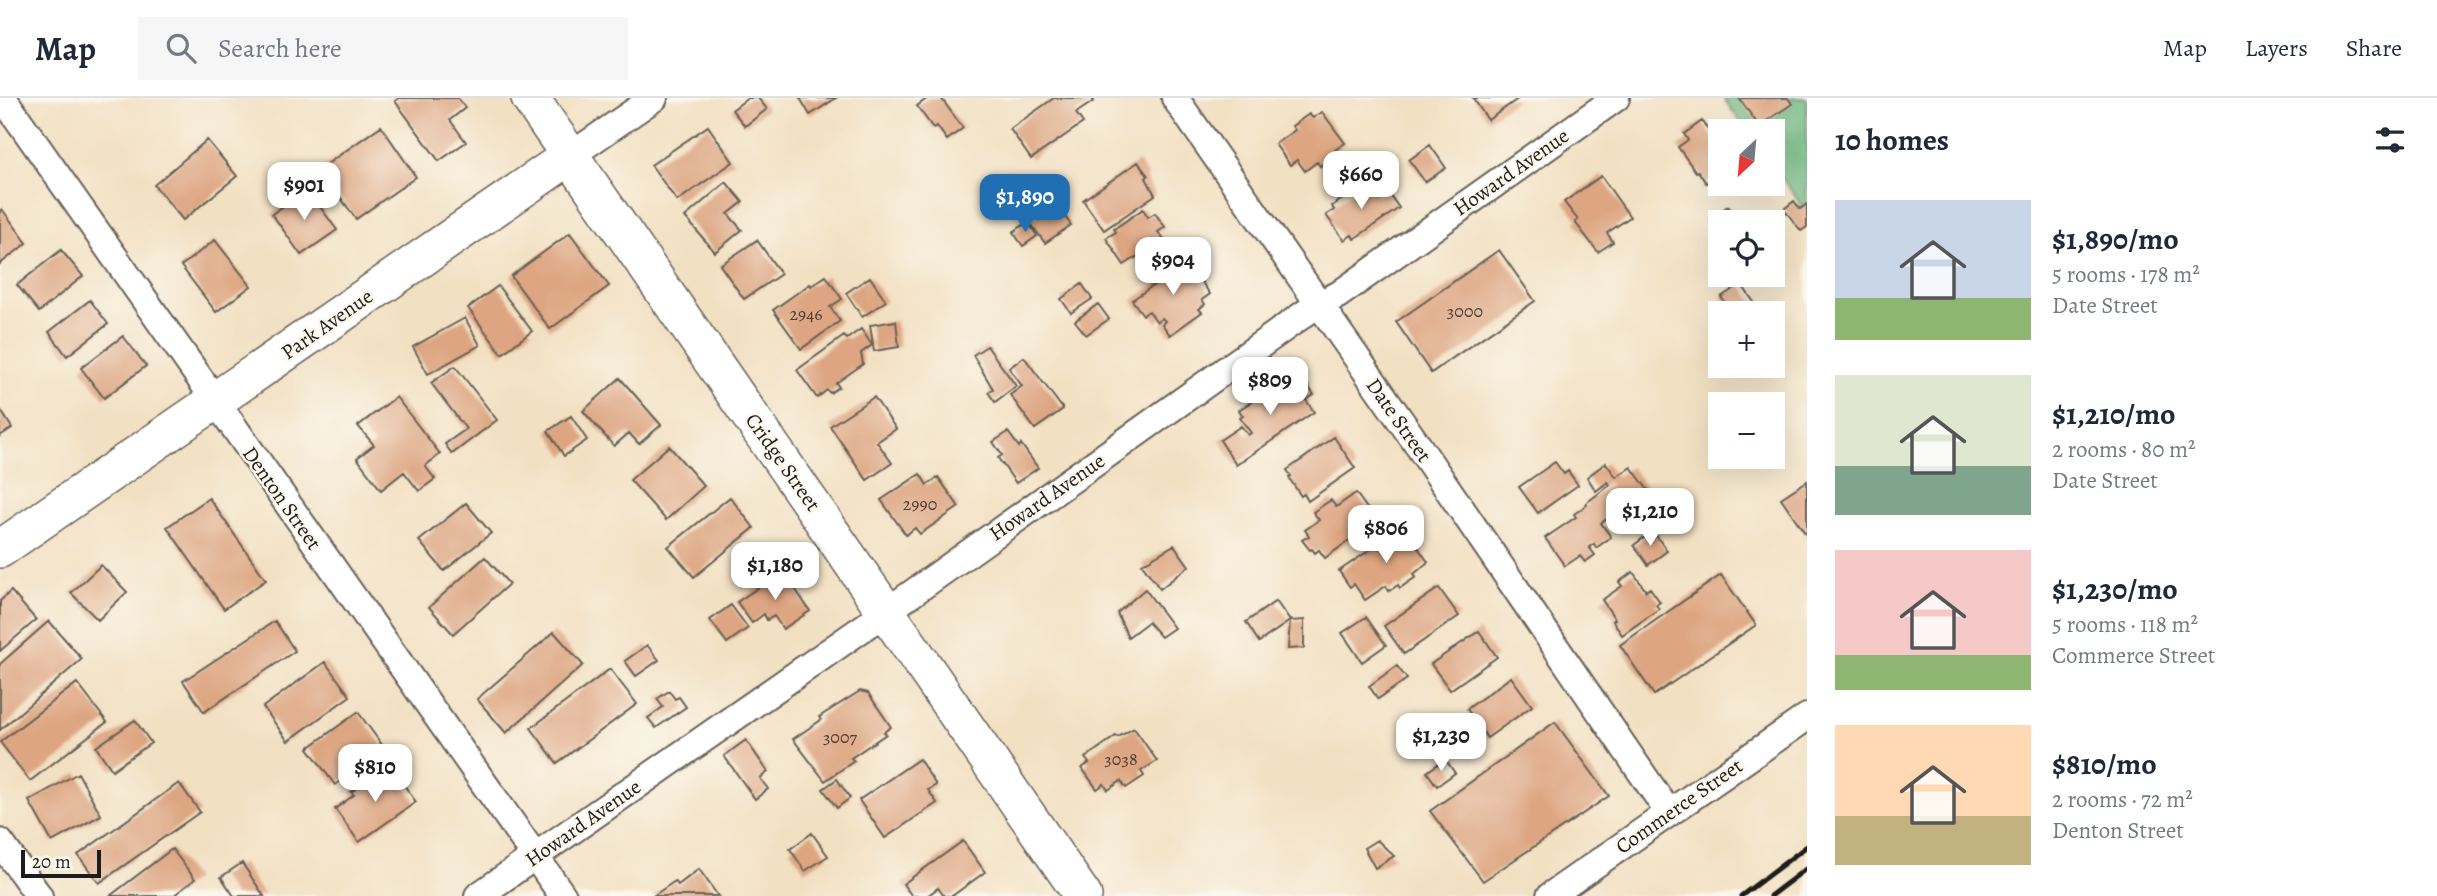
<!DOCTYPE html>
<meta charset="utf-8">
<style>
:root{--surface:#fff;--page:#f6f6f7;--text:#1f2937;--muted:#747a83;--line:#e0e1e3;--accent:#1f6fb2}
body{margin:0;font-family:Alegreya,serif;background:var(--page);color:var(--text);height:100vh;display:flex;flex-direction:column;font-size:26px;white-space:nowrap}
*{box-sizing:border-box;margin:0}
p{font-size:23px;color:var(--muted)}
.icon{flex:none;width:38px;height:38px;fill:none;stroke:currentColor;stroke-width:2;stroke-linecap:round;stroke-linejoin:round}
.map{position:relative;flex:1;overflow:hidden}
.panel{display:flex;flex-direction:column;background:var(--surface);width:630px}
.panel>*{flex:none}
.needle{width:46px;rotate:206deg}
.tools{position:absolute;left:1708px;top:21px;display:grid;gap:14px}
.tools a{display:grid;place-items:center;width:77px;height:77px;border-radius:0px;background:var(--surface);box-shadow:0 7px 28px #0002;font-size:35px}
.scale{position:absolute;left:21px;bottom:18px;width:80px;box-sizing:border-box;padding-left:7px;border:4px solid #1c1c1c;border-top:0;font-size:19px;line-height:24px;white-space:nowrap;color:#1c1c1c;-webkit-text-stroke:5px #fbf7ec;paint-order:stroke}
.price{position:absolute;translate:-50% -60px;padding:0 16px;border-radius:14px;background:#fff;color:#222;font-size:23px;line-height:46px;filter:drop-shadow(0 2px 4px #0008)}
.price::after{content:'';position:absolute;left:50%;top:42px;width:21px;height:16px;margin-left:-10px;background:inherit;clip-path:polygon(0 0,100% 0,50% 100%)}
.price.selected{background:var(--accent);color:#fff}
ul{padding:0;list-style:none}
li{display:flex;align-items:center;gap:21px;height:175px;padding:0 28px}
li span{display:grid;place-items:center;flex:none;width:196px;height:140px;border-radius:0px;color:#555}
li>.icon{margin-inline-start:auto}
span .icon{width:84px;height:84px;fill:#fffc;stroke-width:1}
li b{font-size:30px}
h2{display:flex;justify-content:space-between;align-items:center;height:84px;padding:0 28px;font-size:30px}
header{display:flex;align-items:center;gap:42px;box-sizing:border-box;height:98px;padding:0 35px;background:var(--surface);border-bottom:2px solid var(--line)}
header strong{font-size:33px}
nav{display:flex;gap:38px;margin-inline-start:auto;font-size:24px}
.search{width:490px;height:63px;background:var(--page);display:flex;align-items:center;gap:18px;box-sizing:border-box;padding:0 24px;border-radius:0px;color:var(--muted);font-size:26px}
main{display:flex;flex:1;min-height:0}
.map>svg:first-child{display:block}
.forest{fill:#67b37c;stroke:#42684c;stroke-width:2}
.building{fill:#dda581}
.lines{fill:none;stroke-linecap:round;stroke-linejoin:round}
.street-casing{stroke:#676156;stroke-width:30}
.secondary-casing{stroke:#676156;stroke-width:40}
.street{stroke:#fff;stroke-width:26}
.secondary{stroke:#fff;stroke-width:37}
.rail{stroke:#1c1c1c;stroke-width:5}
.labels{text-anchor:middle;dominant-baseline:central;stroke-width:5;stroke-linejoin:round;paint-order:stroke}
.number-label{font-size:18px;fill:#4c3e35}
.street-label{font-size:21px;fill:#1c1c1c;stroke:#fbf7ec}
</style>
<header>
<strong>Map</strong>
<div class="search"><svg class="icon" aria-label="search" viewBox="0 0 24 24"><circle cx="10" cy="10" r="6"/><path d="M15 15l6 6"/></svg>Search here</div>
<nav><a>Map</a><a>Layers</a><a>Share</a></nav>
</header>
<main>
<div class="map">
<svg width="1807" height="798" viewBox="0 0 1807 798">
<rect width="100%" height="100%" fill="#fbf7ec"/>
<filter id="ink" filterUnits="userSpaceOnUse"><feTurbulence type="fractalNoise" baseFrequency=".0143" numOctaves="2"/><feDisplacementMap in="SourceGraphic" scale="14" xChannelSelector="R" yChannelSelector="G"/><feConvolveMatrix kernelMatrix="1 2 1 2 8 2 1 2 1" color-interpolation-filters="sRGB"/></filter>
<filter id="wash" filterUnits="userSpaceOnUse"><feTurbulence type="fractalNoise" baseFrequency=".00686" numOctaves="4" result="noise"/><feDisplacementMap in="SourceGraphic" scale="28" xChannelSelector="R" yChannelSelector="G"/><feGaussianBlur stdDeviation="1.57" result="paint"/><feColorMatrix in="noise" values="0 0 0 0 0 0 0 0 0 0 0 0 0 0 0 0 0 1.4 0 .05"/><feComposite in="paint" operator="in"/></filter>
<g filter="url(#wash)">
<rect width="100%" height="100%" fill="#f2e0c2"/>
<path class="forest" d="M1723,0H1807V115L1773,68V33H1747Z"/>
<g id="blocks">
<path class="building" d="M399,0H458L465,10L450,22L466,44L439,63L395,3Z
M748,0H758L767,11L745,28L732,12Z
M800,0H836L810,17Z
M928,0H941L963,30L947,42L937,28L933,30L917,8Z
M1054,0H1092L1094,3L1076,15L1083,25L1031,61L1010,31Z
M1473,0H1519L1488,22Z
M1739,0H1788L1792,6L1759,28Z
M1322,14L1345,45L1335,52L1337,56L1320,68L1317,64L1305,73L1297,62L1290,67L1275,46L1295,32L1292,28L1309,16L1313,20Z
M1702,23L1720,49V75L1706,85L1698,73L1696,74L1678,49L1688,42L1684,36Z
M381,28L416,79L356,121L320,71Z
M708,28L733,64L677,103L651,67Z
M207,42L237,78L183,122L154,87Z
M1430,47L1446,70L1425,84L1409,62Z
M1138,64L1148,78L1146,80L1155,97L1104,132L1083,102Z
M1360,64L1368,76L1352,87L1344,75Z
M1601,78L1630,119L1607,135L1613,144L1598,154L1575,124L1578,122L1564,104Z
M726,84L743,104L728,116L742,132L715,154L685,119Z
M1368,84L1377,97L1386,91L1399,110L1354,141L1352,137L1344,142L1326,117L1334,112L1332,108Z
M307,91L337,132L301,157L272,116Z
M1794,103L1800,111L1807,106V129L1801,133L1784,111Z
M1055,105L1071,127L1045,145L1029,123Z
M1728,108L1739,124H1720V136L1710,121Z
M2,111L27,145L0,166V113Z
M1143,111L1148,119L1155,115L1165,129L1158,134L1164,142L1124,167L1106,140L1116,134L1114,131Z
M1028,124L1037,138L1023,148L1013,134Z
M570,135L609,188L550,231L511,178Z
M215,142L251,188L216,214L181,168Z
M757,142L781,176L744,201L720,167Z
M61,152L83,178L39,214L17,187Z
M1499,152L1535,203L1431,275L1396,224Z
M1163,162L1171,173L1173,172L1175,176L1189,166L1210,196L1202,202L1205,206L1199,211L1202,214L1170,237L1162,226L1165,223L1162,220L1157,224L1149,213L1143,217L1132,202L1157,185L1148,173Z
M826,178L842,201L830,209L840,223L801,251L773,212L810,186L811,188Z
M870,179L886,203L862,219L846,195Z
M1082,186L1092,201L1071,215L1061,201Z
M1741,186L1761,214L1759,215H1733L1721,199Z
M498,188L532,233L502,256L468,210Z
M90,202L108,226L67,258L49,234Z
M1098,206L1109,221L1086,237L1075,223Z
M465,220L480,247L428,276L413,249Z
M896,223L899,249L874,253L870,227Z
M861,231L872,247L861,255L863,266L836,285L839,289L830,295L827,292L817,300L797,272L844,238L847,241Z
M123,238L146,268L104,300L81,270Z
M987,248L1016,288L995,304L988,294L993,291L973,257Z
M1024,259L1063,311L1035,331L1010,297L1022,288L1009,270Z
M455,268L497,322L452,356L445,346L466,331L431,285Z
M1298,273L1314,297L1306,302L1314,314L1236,367L1220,342L1241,328L1248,337L1251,335L1240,320L1243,318L1239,312Z
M620,280L661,327L639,346L629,335L614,348L583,313Z
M396,299L440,356L425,368L435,381L419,393L404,374L381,392L357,360L374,347L358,328Z
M874,299L896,331L877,344L892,365L867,382L830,328Z
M0,311L12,330L0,338Z
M571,318L587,342L564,358L548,333Z
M1008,334L1019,349L1021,346L1038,370L1016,385L998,360L1002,357L993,344Z
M1334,339L1355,370L1308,403L1304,396L1301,398L1289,380L1291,378L1287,372Z
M669,348L704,388L666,422L630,382Z
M1555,364L1564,376L1568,373L1578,387L1538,415L1519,389Z
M1606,365L1616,379L1631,369L1648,392L1601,425L1611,439L1596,450L1594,446L1589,449L1595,457L1585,464L1580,458L1565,468L1545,440L1576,419L1574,416L1587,407L1586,405L1610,387L1608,384L1596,393L1587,379Z
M920,376L927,387L938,379L959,409L920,436L915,430L906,437L881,402Z
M1807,383V438L1781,400Z
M1356,395L1376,423L1325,460L1319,452L1315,455L1312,451L1310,452L1302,442L1309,438L1305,432L1319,422L1313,414L1331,402L1336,409Z
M730,399L754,430L694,479L668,449Z
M209,400L266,482L224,511L167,429Z
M466,405L491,435L444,473L419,443Z
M1404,429L1428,464L1414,476L1416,479L1400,490L1398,487L1389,493L1386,488L1365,502L1354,486L1350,489L1339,473Z
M1653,433L1667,453L1648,467L1634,447Z
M1174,447L1189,468L1160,491L1142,466Z
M485,459L509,486L453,536L429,509Z
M101,467L127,494L98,522L71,495Z
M783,473L810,513L783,531L774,518L767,522L764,516L752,525L737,504Z
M1633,474L1646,493L1650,490L1660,504L1656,507L1659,511L1622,537L1613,523L1615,521L1602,502L1622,488L1619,484Z
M1721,477L1756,527L1654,597L1620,547Z
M1439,490L1459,518L1404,556L1384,528Z
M1145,491L1174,530L1161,539L1148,524L1128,539L1117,515Z
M11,493L36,522L0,553V503Z
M1276,503L1290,523L1304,522V550L1288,551L1290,523L1259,544L1246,524Z
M731,507L748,530L727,545L710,522Z
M1366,519L1386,547L1362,564L1342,535Z
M49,523L82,561L0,632V566Z
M275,523L295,553L204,614L183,583Z
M1479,533L1497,559L1450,592L1431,566Z
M554,534L583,567L506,635L477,601Z
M647,547L659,562L636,578L625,563Z
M325,564L350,598L288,643L263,609Z
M1397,568L1407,581L1378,601L1369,588Z
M610,571L637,606L557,665L531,630Z
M1511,579L1532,608L1487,640L1467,611Z
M77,585L107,624L30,683L0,644Z
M669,593L675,601L679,599L686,609L656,630L648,620L663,609L657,601Z
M860,593L868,595L891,629L884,634L886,636L851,660L854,663L825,683L793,641L821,622L819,619Z
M358,614L385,651L335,687L308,650Z
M135,622L151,645L112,672L96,649Z
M1555,624L1609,698L1483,783L1430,713Z
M1134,630L1157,663L1141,673L1144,678L1126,690L1121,683L1108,692L1104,686L1097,691L1082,670L1089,665L1085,660L1116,638L1118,639Z
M746,642L768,674L760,680L768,691L755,701L724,658Z
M919,661L936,687L928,692L937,705L885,740L859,702Z
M1445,661L1455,675L1437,688L1427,674Z
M390,667L416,704L359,744L335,711L354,697L351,694Z
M78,675L101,717L52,744L29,703Z
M837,681L850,700L837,710L823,691Z
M179,685L200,714L99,785L78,757Z
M812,735L828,758L805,773L790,751Z
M1377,742L1394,758L1375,770L1364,750Z
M963,743L985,774L952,798H944L938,790L927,798H912L903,786Z
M172,751L195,781L173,798H110Z
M242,765L264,798H234L221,779Z
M699,771L718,798H653L675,783L678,787Z"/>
</g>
</g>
<g filter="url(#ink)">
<use href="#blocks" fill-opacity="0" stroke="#676156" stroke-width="2"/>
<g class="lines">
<g class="street-casing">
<path id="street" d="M3,0L563,798
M1175,0L1417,346L1669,715
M570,58L654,0
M0,744L39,798
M478,798L886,514L1318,206L1338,197L1616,0
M1550,798L1807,619"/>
</g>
<g class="secondary-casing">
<path id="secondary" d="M530,0L1083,798
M0,451L570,58"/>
</g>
<use href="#street" class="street"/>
<use href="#secondary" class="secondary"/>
<path class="rail" d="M1741,798L1807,748
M1770,798L1807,770"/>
</g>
</g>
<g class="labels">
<g class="number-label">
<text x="1465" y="213">3000</text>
<text x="806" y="216">2946</text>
<text x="920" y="406">2990</text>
<text x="840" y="639">3007</text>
<text x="1121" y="661">3038</text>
</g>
<g class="street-label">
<text transform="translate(1511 74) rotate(-35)">Howard Avenue</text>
<text transform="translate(327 226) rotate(-35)">Park Avenue</text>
<text transform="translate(1399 322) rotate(55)">Date Street</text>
<text transform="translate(783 364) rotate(55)">Cridge Street</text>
<text transform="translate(1047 399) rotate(-35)">Howard Avenue</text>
<text transform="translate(282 400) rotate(55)">Denton Street</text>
<text transform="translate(1679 708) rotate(-35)">Commerce Street</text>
<text transform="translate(583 725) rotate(-35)">Howard Avenue</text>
</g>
</g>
</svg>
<div class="tools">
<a><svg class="needle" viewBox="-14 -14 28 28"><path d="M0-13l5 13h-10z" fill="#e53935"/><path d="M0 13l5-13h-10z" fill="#747a83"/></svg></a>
<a><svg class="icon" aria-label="locate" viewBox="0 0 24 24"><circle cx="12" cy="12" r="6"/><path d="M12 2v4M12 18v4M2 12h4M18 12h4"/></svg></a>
<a>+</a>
<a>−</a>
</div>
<div class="scale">20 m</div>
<b class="price" style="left:1361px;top:113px">$660</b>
<b class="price" style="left:304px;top:124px">$901</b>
<b class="price selected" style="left:1025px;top:136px">$1,890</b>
<b class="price" style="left:1173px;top:199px">$904</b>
<b class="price" style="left:1270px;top:319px">$809</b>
<b class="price" style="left:1650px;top:450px">$1,210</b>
<b class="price" style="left:1386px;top:467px">$806</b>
<b class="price" style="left:775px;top:504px">$1,180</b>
<b class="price" style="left:1441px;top:675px">$1,230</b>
<b class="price" style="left:375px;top:706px">$810</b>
</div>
<section class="panel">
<h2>10 homes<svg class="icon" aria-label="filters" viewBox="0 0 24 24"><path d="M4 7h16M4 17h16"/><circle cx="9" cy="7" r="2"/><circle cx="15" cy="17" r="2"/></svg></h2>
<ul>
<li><span style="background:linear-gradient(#c9d6e8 70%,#8fb573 0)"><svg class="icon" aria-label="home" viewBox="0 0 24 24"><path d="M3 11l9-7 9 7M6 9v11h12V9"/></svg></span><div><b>$1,890/mo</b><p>5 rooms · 178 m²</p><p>Date Street</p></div></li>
<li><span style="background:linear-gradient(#dfe7d0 65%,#7fa58c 0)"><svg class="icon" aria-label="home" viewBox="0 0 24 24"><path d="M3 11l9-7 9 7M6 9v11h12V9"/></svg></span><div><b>$1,210/mo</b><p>2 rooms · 80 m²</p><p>Date Street</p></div></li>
<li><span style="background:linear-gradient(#f6c9c9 75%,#8fb573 0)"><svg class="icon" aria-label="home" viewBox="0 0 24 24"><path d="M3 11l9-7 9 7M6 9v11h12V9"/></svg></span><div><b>$1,230/mo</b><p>5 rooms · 118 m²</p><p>Commerce Street</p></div></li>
<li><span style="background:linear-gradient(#ffd9b3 65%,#c2b280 0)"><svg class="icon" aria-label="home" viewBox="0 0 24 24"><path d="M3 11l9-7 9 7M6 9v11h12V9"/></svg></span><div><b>$810/mo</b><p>2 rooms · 72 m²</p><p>Denton Street</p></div></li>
</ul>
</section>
</main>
